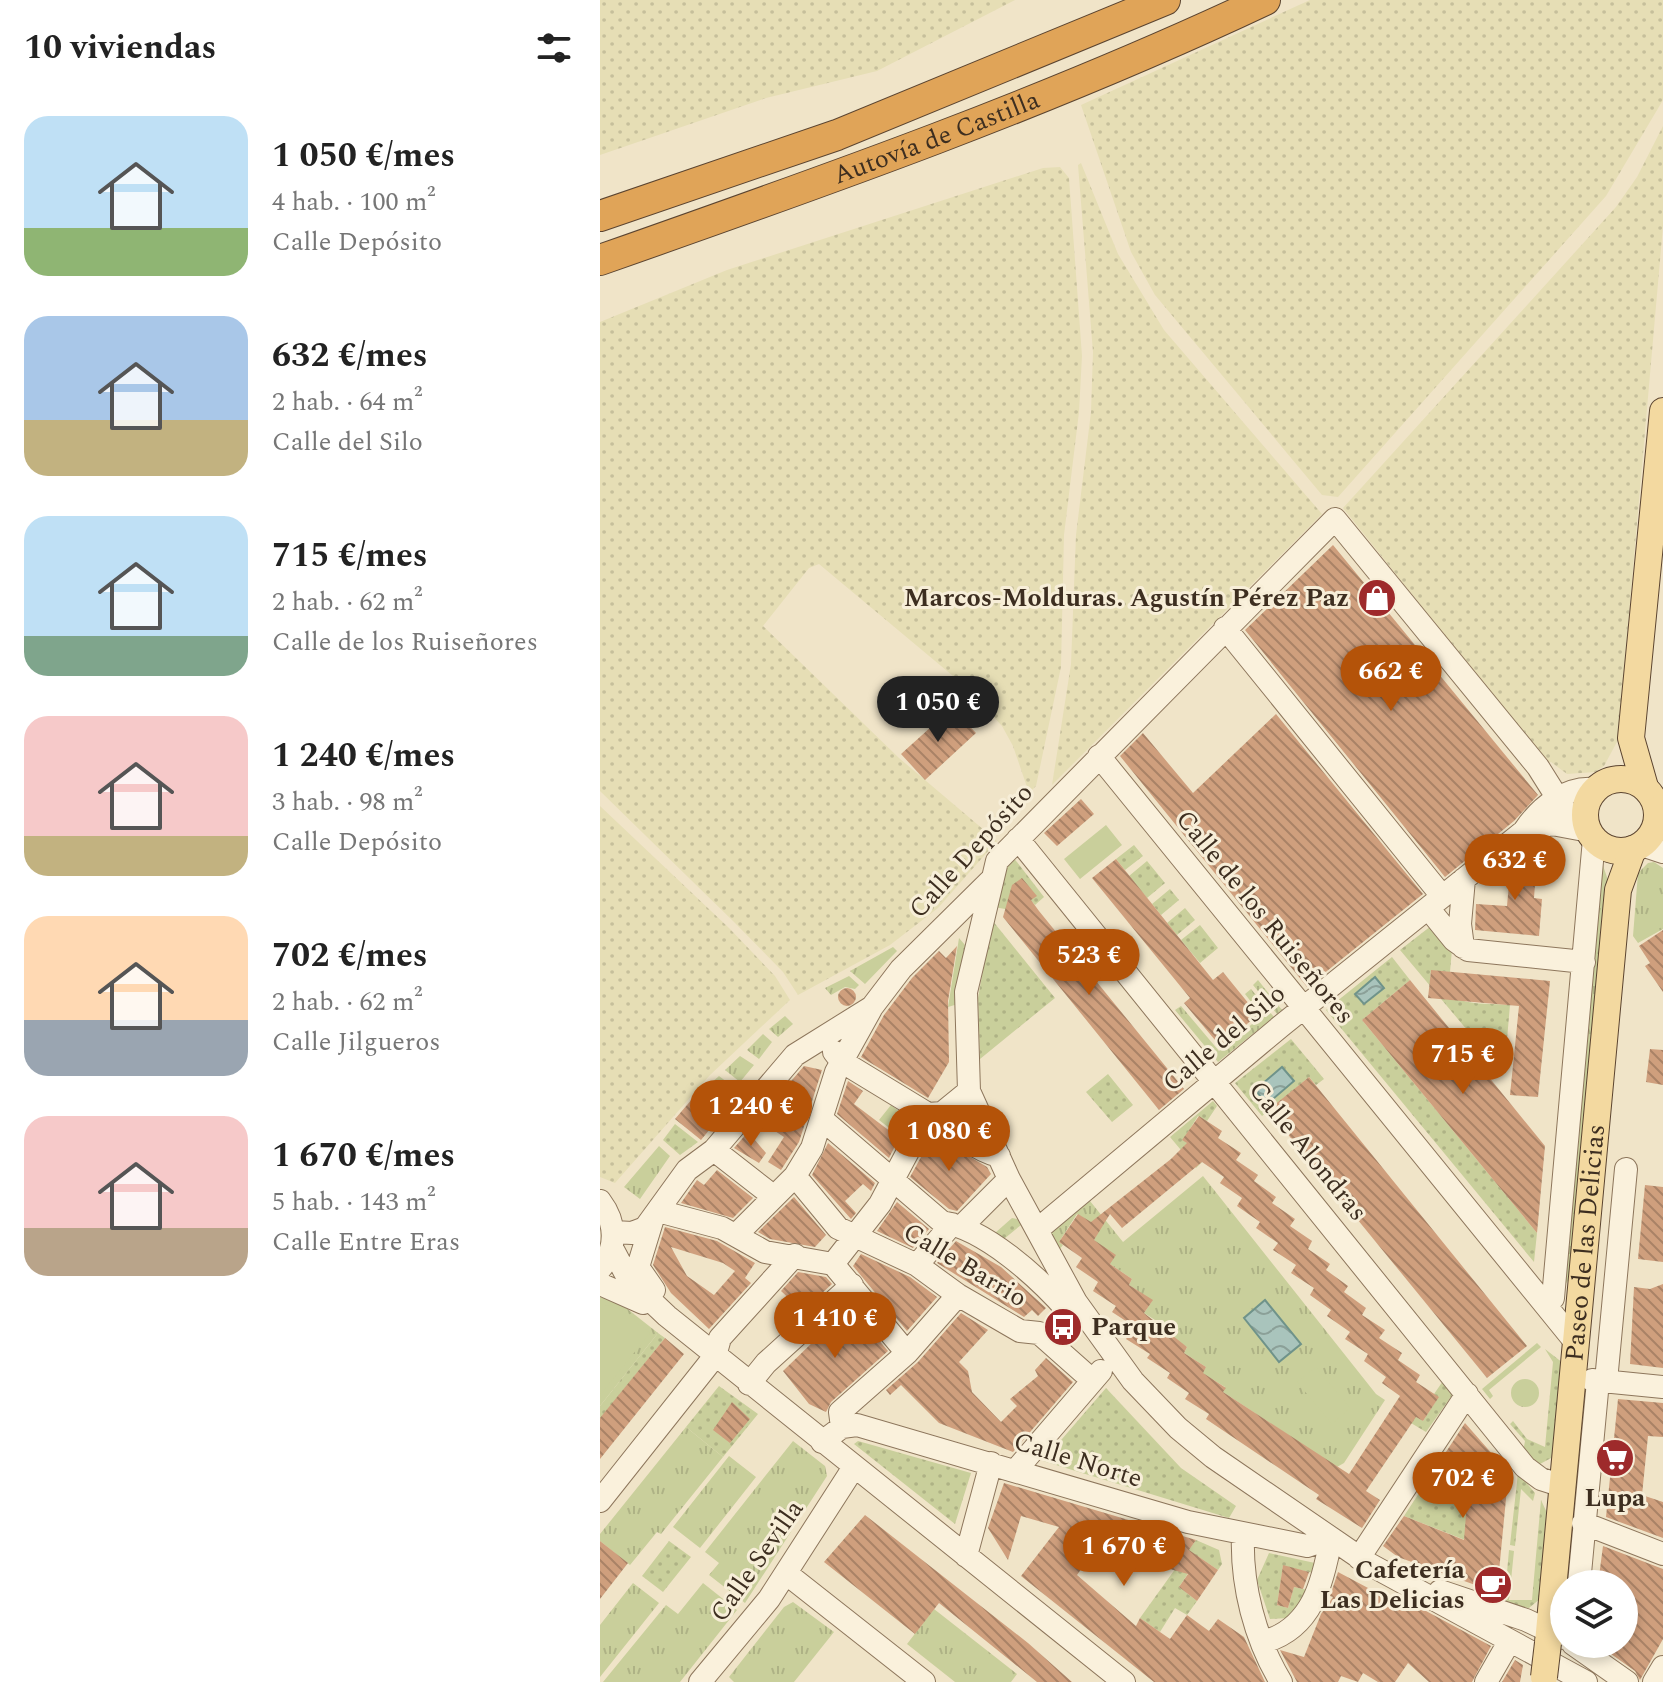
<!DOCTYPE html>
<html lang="es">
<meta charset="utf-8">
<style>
:root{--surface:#fff;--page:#f6f6f6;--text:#222;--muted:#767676;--accent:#b45309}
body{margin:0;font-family:Spectral,serif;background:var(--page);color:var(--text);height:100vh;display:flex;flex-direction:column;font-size:30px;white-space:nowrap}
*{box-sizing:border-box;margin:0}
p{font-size:26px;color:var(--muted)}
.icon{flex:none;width:44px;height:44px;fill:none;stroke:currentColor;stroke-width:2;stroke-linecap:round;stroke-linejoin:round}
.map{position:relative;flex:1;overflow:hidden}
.panel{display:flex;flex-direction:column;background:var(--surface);width:600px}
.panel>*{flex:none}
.fabs{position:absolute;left:950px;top:1570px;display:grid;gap:16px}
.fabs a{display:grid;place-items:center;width:88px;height:88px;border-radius:50%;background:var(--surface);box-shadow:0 4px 12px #0003;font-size:40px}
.price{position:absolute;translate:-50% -68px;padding:0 18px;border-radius:28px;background:var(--accent);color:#fff;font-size:26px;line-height:52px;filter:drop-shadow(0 2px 4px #0008)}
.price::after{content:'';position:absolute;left:50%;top:48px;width:24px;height:18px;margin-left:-12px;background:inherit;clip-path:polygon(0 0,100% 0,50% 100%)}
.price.selected{background:#222;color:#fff}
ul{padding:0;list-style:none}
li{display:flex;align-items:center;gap:24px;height:200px;padding:0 24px}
li span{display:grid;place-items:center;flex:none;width:224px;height:160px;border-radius:24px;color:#555}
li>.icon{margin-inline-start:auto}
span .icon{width:96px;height:96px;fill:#fffc;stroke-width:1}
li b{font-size:34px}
h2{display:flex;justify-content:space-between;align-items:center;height:96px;padding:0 24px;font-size:34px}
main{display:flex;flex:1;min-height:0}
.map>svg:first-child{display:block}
.farmland{fill:url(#farmland-dots)}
.grass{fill:url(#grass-tufts)}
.park{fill:url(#park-dots)}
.pitch{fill:#c9cf9b}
.water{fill:url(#water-waves);stroke:#6f938a;stroke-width:2}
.building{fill:url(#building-back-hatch);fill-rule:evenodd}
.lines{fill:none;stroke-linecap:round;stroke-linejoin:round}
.minor-casing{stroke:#8d765c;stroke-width:24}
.major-casing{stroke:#5b4430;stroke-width:28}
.highway-casing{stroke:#5b4430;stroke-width:32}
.minor{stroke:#faf1dc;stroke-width:22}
.major{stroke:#f3d9a0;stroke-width:26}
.highway{stroke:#e0a458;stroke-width:30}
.major-bridge-casing{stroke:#5b4430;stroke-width:28;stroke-linecap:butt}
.major-bridge{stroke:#f3d9a0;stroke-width:26}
.labels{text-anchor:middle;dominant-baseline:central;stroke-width:6;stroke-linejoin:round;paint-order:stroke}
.street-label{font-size:26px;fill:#3d2e20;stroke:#f7eed8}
.poi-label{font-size:26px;font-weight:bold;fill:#3d2e20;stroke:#f7eed8;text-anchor:end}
</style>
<main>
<section class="panel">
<h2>10 viviendas<svg class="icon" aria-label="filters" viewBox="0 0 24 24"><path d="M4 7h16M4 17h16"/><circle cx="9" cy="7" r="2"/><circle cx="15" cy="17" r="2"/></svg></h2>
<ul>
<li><span style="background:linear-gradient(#bfe0f5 70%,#8fb573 0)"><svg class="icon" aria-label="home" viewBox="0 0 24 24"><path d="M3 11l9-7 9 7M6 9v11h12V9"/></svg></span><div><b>1 050 €/mes</b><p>4 hab. · 100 m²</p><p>Calle Depósito</p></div></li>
<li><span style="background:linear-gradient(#a9c7e8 65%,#c2b280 0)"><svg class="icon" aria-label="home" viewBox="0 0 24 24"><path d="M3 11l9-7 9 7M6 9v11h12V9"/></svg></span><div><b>632 €/mes</b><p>2 hab. · 64 m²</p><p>Calle del Silo</p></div></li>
<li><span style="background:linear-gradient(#bfe0f5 75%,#7fa58c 0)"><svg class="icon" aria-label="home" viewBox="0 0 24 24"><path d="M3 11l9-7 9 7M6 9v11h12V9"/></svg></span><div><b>715 €/mes</b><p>2 hab. · 62 m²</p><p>Calle de los Ruiseñores</p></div></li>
<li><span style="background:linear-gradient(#f6c9c9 75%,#c2b280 0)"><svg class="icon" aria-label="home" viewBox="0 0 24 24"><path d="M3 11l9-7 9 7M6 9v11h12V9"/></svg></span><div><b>1 240 €/mes</b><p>3 hab. · 98 m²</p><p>Calle Depósito</p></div></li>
<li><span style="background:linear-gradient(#ffd9b3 65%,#9aa5b1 0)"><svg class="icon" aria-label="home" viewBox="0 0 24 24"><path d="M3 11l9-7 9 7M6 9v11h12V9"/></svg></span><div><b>702 €/mes</b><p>2 hab. · 62 m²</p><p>Calle Jilgueros</p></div></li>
<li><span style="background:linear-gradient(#f6c9c9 70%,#b9a48a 0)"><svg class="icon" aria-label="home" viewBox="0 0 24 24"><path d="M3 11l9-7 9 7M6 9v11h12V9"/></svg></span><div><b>1 670 €/mes</b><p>5 hab. · 143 m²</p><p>Calle Entre Eras</p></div></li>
</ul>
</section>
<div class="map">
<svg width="1063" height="1682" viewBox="0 0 1063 1682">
<defs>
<pattern id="farmland-dots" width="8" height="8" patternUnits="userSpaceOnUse" patternTransform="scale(2)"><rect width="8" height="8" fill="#e6deb5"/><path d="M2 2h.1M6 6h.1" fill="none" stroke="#c6bf9b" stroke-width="1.8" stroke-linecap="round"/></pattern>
<pattern id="grass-tufts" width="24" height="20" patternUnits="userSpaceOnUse" patternTransform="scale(2)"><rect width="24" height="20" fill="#c9cf9b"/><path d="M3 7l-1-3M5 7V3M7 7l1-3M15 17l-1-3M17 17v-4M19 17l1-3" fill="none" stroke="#aeb285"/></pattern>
<pattern id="park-dots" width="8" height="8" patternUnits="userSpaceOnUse" patternTransform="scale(2)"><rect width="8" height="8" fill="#c9cf9b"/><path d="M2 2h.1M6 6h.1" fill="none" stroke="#aeb285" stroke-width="1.8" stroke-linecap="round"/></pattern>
<pattern id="water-waves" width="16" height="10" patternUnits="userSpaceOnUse" patternTransform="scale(2)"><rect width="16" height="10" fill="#a9c4bc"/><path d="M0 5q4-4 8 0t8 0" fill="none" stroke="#8ba098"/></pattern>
<pattern id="building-back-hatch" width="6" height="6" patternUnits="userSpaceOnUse" patternTransform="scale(2)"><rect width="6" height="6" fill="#cf9f7d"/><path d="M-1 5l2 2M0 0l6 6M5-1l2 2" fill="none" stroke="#a98266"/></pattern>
</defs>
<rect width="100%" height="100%" fill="#f0e4c8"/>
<path class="farmland" d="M0,0H415L277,71L166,98L0,155Z
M710,0H1063V100L1006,196L738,497L722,495L555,295L531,252L481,105Z
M1063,126V226L1018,740L1004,766L995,772L967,774L951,762L947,763L743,508L1016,207L1037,177Z
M481,163L518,254L564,330L722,514L452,785L471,664L476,535L491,412L493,352L478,165Z
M460,167L469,178L482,356L479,412L464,535L461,667L436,786L432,790L427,787L413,746L402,726L365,686L219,564L209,568L163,626L299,758L397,841L338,908L290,945L198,995L183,972L135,923L0,791V322L127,270L443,168Z
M0,806L129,928L175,976L190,1000L110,1075L15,1183L0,1177Z"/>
<path class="grass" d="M1000,857L1008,880L970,1278L964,1286Z
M1054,862L1063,868V929L1038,943L1033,936L1038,873L1048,863Z
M359,938L365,945L358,1004L348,1007Z
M293,947L297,951L265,984L250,971Z
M249,976L259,985L255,989L245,987L231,995L225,988Z
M658,980L682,1010L677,1014L653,985Z
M651,989L674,1017L618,1062L575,1010L581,1006L619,1051L662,1016L645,994Z
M185,1016L193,1024L178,1037L169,1029Z
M163,1034L172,1042L159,1059L147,1050Z
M140,1056L154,1065L140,1082L125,1070Z
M119,1076L135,1088L122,1104L103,1090Z
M291,1105L304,1115L293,1131L279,1120Z
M59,1146L70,1156L40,1199L24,1187Z
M603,1176L776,1394L785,1400L744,1463L737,1467L623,1392L625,1387L602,1373L606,1367L584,1353L587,1347L564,1333L566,1327L544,1313L552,1301L529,1285L532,1279L510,1264L494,1240L500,1228L477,1214L459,1242L463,1245L459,1250L451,1233L490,1201L523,1242Z
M0,1297L16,1300L58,1333L0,1406Z
M937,1343L941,1347L889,1390L893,1396L890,1399L882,1389Z
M911 1393a14 14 0 1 1 28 0a14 14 0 1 1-28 0Z
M86,1427L123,1457L61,1534L57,1532L30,1565L0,1541V1534Z
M193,1441L225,1466L227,1476L145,1603L109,1575L119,1563L105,1552Z
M129,1456L156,1477L100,1548L73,1527Z
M33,1583L59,1603L0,1677V1625Z
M103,1583L137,1610L80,1682H3L66,1605L78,1614Z
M193,1602L234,1632L194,1682H134L129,1677L184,1607Z
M334,1609L417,1674L411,1682H355L307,1644Z"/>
<path class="park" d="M534,845L543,856L525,870L516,859Z
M413,857L444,897L435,905L431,900L405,909L394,907L402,868Z
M547,861L565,883L547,898L529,876Z
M570,889L579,900L561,915L552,904Z
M585,908L595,920L577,935L567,923Z
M392,920L455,998L380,1059L378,998Z
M600,925L618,948L600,963L581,940Z
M831,926L852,949L850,972L831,971L830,976C858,1008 870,1002 910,1005L904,1074L800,950Z
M792,957L810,980L762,1020L937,1233L934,1262L726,1010Z
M691,1039L724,1079L716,1085L709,1077L662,1116L635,1083Z
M508,1074L533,1105L512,1122L486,1092Z
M613,1101L617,1106L607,1121L598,1116L583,1140L594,1147L602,1162L596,1168L570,1137Z
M75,1124L98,1142L80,1155L63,1140Z
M412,1218L417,1219L421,1225L399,1243L395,1233Z
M58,1333L65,1338L0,1419V1406Z
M945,1349L963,1363L953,1457L940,1464L923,1452L925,1441L910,1424L913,1421L927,1439L945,1447L953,1362Z
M843,1381L853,1394L826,1432L806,1420L811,1414L823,1421L838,1398L834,1394Z
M119,1386L158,1414L123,1457L86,1427Z
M506,1388L581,1468L636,1506L629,1518L443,1461Z
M984,1395L969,1584H967L982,1396Z
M258,1441L371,1473L355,1524L254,1444Z
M842,1458L868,1490L865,1540L804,1516Z
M918,1473L935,1493L933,1501L921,1489L915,1546L910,1545Z
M941,1500L948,1515L941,1598L929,1608L904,1606L909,1550L914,1551L909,1600H932Z
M596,1540L619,1550L622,1564L618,1570L599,1557L579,1587L597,1601L587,1615L575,1608L560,1632L540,1618Z
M69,1541L91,1557L63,1592L42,1576Z
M669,1553L715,1563L713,1573L683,1566L677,1605L688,1608L694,1587L708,1590L689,1618L670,1619L657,1580Z"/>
<path class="pitch" d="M506,825L522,845L480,879L464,859Z
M0,1305L16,1306L50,1333L0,1395Z
M716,1367L750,1408L732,1424L697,1382Z"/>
<path class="water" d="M775,977L784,988L764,1004L755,994Z
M682,1067L694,1081L667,1104L655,1090Z
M665,1300L701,1344L679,1362L644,1318Z"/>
<path class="building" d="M733,545L938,795L914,821L845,877L645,630Z
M352,708L376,733L325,780L301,754Z
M676,714L823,894L707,987L520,756L543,733L593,793Z
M481,799L494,814L457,846L444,833Z
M938,842L934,898L942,899L939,936L875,930L876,904L907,906L911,861L925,863L928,846Z
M516,859L613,980L623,972L658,1015L620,1046L584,1003L590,998L492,878Z
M422,878L437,896L431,900L439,911L584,1089L559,1110L403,917L412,885Z
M1063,930V992L1045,966L1050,963L1039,946Z
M357,946L348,1001L349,1062L328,1098L261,1057L284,1015L312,978L339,951L346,958Z
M831,970L950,981L938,1097L910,1095L919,1006L828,998Z
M810,980L945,1146L937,1233L762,1020Z
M238 997a9 9 0 1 1 18 0a9 9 0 1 1-18 0Z
M1050,1049L1063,1050V1085L1046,1082Z
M204,1066L222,1070L199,1142L181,1170L168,1162L184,1137L158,1120Z
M709,1077L927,1346L887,1378L668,1110Z
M248,1081L263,1091L254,1104L299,1138L289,1158L237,1114Z
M99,1091L124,1112L101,1140L75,1119Z
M599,1116L622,1131L618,1138L641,1153L636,1160L658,1175L654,1181L676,1197L672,1203L695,1219L690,1226L712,1241L708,1249L730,1264L726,1270L748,1286L744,1292L766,1308L762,1315L785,1330L779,1338L802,1353L798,1360L820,1375L816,1382L839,1397L823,1421L816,1417L766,1491L780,1500L762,1528L716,1499L719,1495L606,1419L609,1414L585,1399L589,1393L567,1378L570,1373L547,1358L550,1354L526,1339L535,1327L512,1312L516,1306L493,1291L498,1282L476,1267L482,1258L459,1242L478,1214L491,1222L571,1159L587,1143L582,1140ZM602,1162L624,1177L620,1183L642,1198L637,1206L660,1222L656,1228L678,1243L673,1250L696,1265L691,1273L714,1288L710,1295L731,1310L727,1316L750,1332L745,1339L768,1354L764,1361L786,1377L782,1383L800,1396L749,1474L623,1392L626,1388L603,1373L606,1367L584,1353L587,1347L544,1313L553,1300L529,1285L532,1279L510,1264L516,1255L494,1240L510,1214L522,1228Z
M336,1130L350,1145L387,1167L391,1174L357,1211L349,1209L310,1177Z
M148,1132L166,1153L159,1163L134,1148Z
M228,1143L275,1183L271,1191L263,1184L245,1201L256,1213L251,1219L212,1175Z
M117,1170L153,1198L133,1218L81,1203L97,1180L104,1185Z
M1045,1185L1063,1187V1262L1038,1259Z
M194,1197L226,1235L215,1247L170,1239L158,1232Z
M297,1202L329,1229L313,1248L277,1231Z
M65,1227L117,1241L155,1263L145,1278L151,1283L109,1329L71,1293L53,1265ZM71,1247L123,1263L135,1271L114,1295L87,1276Z
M356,1241L401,1267L446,1308L438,1316L432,1310L424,1317L337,1263Z
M261,1254L310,1277L337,1297L307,1331L253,1266Z
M198,1272L226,1277L232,1284L186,1326L182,1321L197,1306L181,1291Z
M1063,1284V1368L1030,1364L1034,1287L1050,1289Z
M250,1306L288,1351L231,1402L226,1412L209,1404L183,1371Z
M361,1313L388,1330L359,1362L368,1371L372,1392L401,1422L417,1406L410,1399L438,1376L435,1370L446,1358L473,1382L413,1452L339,1423L301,1385L290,1395L286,1390L318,1362Z
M65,1338L84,1354L0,1459V1418Z
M1018,1399L1063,1403V1437L1048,1436L1042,1495L1063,1502V1538L1006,1517Z
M132,1402L150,1419L130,1443L113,1430Z
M865,1423L901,1464L899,1466L908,1478L898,1582L889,1590L798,1557L783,1546L804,1516L864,1540L868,1490L842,1458Z
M404,1483L596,1540L589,1550L618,1570L597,1601L579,1587L588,1574L495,1549L477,1575L536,1626L540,1618L570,1639L587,1615L609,1631L618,1619L644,1637L665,1682H554L421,1576L459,1527L421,1516L408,1560L388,1528Z
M265,1515L428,1643L472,1682H437L339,1603L315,1634L224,1562Z
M0,1541L28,1563L0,1599Z
M1003,1546L1063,1569V1639L1040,1680L1035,1671L997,1644H1024V1584H998Z
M683,1565L709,1572L703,1589L694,1587L688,1608L677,1605Z
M738,1572L800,1605L826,1611L891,1646L872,1682H829L808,1663L795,1682H778L763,1673L758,1682L741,1676L738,1682H697L680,1650L704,1657L721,1614L733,1597L730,1596Z
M915,1660L923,1665L920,1682H902Z"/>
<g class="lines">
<g class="minor-casing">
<path id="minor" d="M625,628L842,896
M499,756L977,1344
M1056,805L1063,819
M975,826L938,767L735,519L397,861L366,992L369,1091L409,1179L476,1302L533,1381L578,1428L613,1457L769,1564L986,1682
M924,831L952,824L984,830
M418,839L925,1467L941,1479L963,1486
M1042,845L1063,852
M828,908L854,940L868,950L984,962
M863,947L860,924L864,879
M234,1052L241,1061L328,1114L342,1113L369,1091
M342,1113C350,1132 379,1151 399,1156
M223,1120L342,1222C385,1229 438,1277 467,1310
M114,1150L173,1196
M195,1176L238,1228L317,1265L358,1295L420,1331L439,1333L492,1380
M0,1201C16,1222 18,1248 0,1269
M58,1211L122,1228L165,1252L233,1264L307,1353
M53,1218L38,1267L54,1290
M363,1225L409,1179
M437,1230L681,1026L924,831C940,807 966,786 995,789
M14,1232L32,1233L45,1228L87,1170L114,1150L195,1055L272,1007L301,969L390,881
M137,1234L195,1176L212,1148L236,1072L271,1009
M12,1248L29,1280L67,1316L524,1682
M233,1264L280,1204L328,1114
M317,1265L352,1224
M0,1284L43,1303
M953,1298L994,839
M992,1380L1063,1387
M1006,1381L1026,1169
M149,1384L166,1363L252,1285
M242,1427L240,1412L307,1353L358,1295
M222,1442L242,1427L257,1425L588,1522L707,1546L731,1538
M416,1470L501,1371
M0,1501L115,1356L120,1338L195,1255
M983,1523L1063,1554
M643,1535C641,1585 655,1639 681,1682
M366,1556L391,1463
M759,1558L867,1394
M187,1574L324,1682
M979,1584L998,1381
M840,1591L926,1620L964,1638
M663,1642C712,1629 723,1583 731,1538
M973,1644L1027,1682
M100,1682L169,1599L254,1467
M886,1682L909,1642
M1054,1682L1063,1667"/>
</g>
<g class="major-casing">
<g id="major">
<circle cx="1021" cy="815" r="36"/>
<path d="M1045,787L1031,738L1063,411"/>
<path id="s1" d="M948,1643L1018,890L1033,849"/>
</g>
</g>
<g class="highway-casing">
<g id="highway">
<path d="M0,216L237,135L565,0"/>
<path id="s2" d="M0,260C225,181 449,102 665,0"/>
</g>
</g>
<use href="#minor" class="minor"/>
<use href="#major" class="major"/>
<use href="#highway" class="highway"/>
<g class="major-bridge-casing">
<path id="major-bridge" d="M944,1677L948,1643"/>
</g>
<use href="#major-bridge" class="major-bridge"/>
</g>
<defs>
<g id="shop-disc" transform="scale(2)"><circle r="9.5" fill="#9e2a2b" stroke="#f7eed8"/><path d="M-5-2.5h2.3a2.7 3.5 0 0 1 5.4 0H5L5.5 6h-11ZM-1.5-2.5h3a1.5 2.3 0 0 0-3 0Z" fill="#fff"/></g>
<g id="bus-disc" transform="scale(2)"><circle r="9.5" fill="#9e2a2b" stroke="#f7eed8"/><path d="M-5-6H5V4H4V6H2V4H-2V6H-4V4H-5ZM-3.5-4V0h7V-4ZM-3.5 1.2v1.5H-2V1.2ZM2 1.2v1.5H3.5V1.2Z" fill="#fff"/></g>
<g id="supermarket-disc" transform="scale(2)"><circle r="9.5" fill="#9e2a2b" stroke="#f7eed8"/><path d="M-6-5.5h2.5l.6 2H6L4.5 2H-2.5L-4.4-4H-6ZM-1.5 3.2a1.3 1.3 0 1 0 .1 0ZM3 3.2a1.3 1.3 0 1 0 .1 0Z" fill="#fff"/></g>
<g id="cafe-disc" transform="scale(2)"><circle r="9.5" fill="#9e2a2b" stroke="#f7eed8"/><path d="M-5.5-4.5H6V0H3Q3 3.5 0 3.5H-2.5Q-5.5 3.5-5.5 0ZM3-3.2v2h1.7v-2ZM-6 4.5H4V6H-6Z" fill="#fff"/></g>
</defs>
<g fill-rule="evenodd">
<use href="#shop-disc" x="777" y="598"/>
<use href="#bus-disc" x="463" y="1327"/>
<use href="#supermarket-disc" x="1015" y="1458"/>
<use href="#cafe-disc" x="893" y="1585"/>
</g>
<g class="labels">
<g class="street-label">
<text stroke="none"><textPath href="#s2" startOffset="358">Autovía de Castilla</textPath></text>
<text transform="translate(371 851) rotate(-48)">Calle Depósito</text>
<text transform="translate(665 917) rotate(51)">Calle de los Ruiseñores</text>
<text transform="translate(624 1038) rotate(-40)">Calle del Silo</text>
<text transform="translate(708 1151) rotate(51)">Calle Alondras</text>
<text stroke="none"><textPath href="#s1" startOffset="402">Paseo de las Delicias</textPath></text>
<text transform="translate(365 1265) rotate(31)">Calle Barrio</text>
<text transform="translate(478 1460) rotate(17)">Calle Norte</text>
<text transform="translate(157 1561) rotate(-55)">Calle Sevilla</text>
</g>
<g class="poi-label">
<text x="749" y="598">Marcos-Molduras. Agustín Pérez Paz</text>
<text x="491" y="1327" text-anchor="start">Parque</text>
<text x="1015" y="1498" text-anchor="middle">Lupa</text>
<text x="865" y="1570">Cafetería<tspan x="865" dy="30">Las Delicias</tspan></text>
</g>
</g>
</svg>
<div class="fabs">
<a><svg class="icon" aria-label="layers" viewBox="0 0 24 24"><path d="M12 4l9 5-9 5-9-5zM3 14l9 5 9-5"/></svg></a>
</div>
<b class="price" style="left:791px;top:713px">662 €</b>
<b class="price selected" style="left:338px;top:744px">1 050 €</b>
<b class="price" style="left:915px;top:902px">632 €</b>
<b class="price" style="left:489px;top:997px">523 €</b>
<b class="price" style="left:863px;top:1096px">715 €</b>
<b class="price" style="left:151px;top:1148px">1 240 €</b>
<b class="price" style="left:349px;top:1173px">1 080 €</b>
<b class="price" style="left:235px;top:1360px">1 410 €</b>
<b class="price" style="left:863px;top:1520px">702 €</b>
<b class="price" style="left:524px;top:1588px">1 670 €</b>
</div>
</main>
